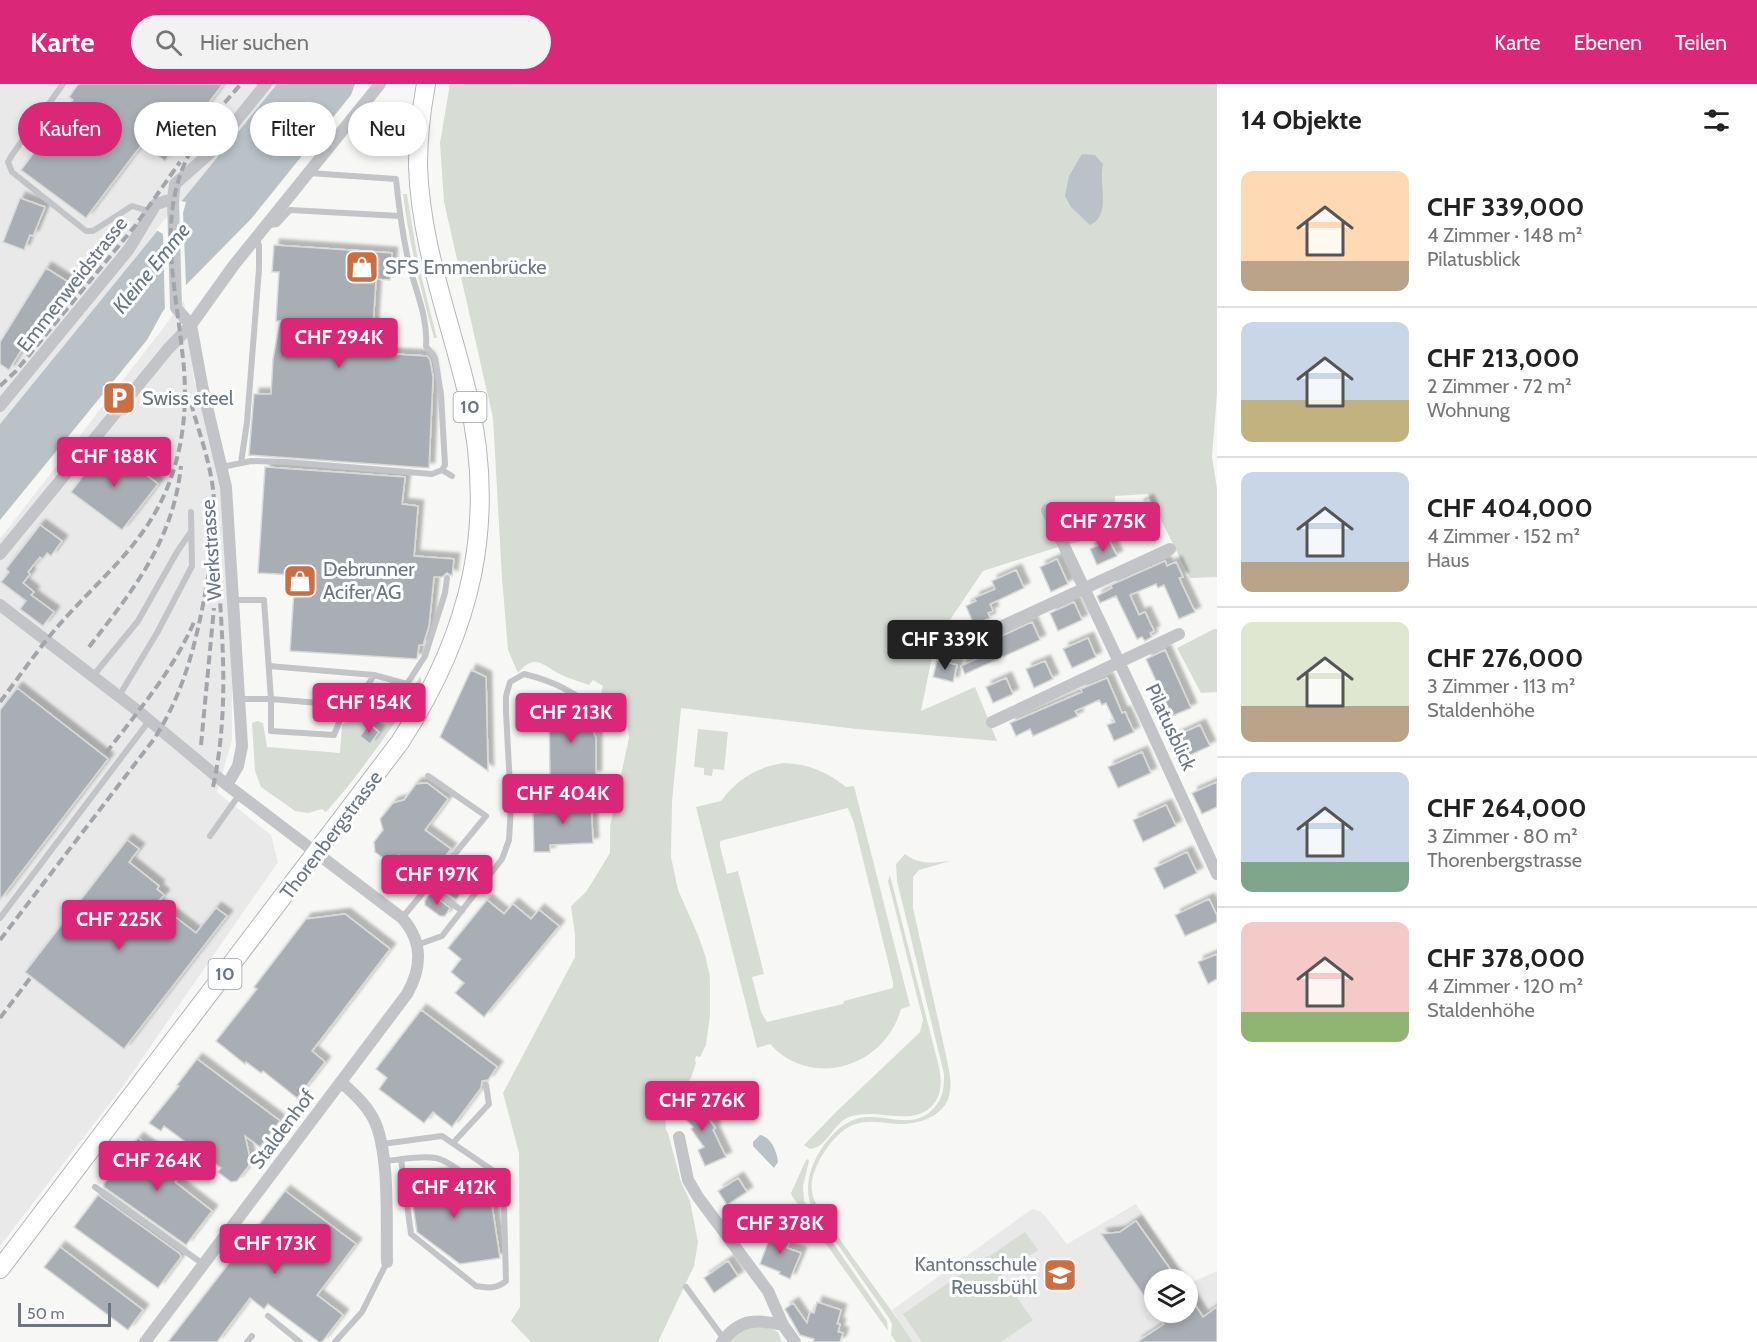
<!DOCTYPE html>
<html lang="de">
<meta charset="utf-8">
<style>
:root{--surface:#fff;--page:#f2f2f2;--text:#222;--muted:#767676;--line:#e0e0e0;--accent:#db2777}
body{margin:0;font-family:Cabin,sans-serif;background:var(--page);color:var(--text);height:100vh;display:flex;flex-direction:column;font-size:22px;white-space:nowrap}
*{box-sizing:border-box;margin:0}
p{font-size:20px;color:var(--muted)}
.icon{flex:none;width:33px;height:33px;fill:none;stroke:currentColor;stroke-width:2;stroke-linecap:round;stroke-linejoin:round}
.map{position:relative;flex:1;overflow:hidden}
.drawer{display:flex;flex-direction:column;background:var(--surface);width:540px}
.drawer>*{flex:none}
.guide{position:absolute;left:18px;top:18px;width:570px;height:54px;display:flex;gap:12px}
.controls{position:absolute;left:1144px;top:1185px;display:grid;gap:12px}
.controls a{display:grid;place-items:center;width:54px;height:54px;border-radius:50%;background:var(--surface);box-shadow:0 3px 9px #0003;font-size:30px}
.scale{position:absolute;left:18px;bottom:15px;width:93px;box-sizing:border-box;padding-left:6px;border:3px solid #6b7682;border-top:0;font-size:16px;line-height:21px;white-space:nowrap;color:#6b7682;-webkit-text-stroke:4px #fff;paint-order:stroke}
.price{position:absolute;translate:-50% -51px;padding:0 14px;border-radius:6px;background:var(--accent);color:#fff;font-size:20px;line-height:39px;filter:drop-shadow(0 2px 3px #0008)}
.price::after{content:'';position:absolute;left:50%;top:36px;width:18px;height:14px;margin-left:-9px;background:inherit;clip-path:polygon(0 0,100% 0,50% 100%)}
.price.active{background:#222;color:#fff}
ul{padding:0;list-style:none}
li{display:flex;align-items:center;gap:18px;height:150px;padding:0 24px}
li+li{border-top:2px solid var(--line)}
li span{display:grid;place-items:center;flex:none;width:168px;height:120px;border-radius:12px;color:#555}
li>.icon{margin-inline-start:auto}
span .icon{width:72px;height:72px;fill:#fffc;stroke-width:1}
li b{font-size:26px}
h2{display:flex;justify-content:space-between;align-items:center;height:72px;padding:0 24px;font-size:26px}
.pill{padding:0 21px;border-radius:27px;background:var(--surface);box-shadow:0 3px 9px #0003;font-size:21px;line-height:54px}
.pill.active{background:var(--accent);color:#fff}
header{display:flex;align-items:center;gap:36px;box-sizing:border-box;height:84px;padding:0 30px;background:var(--accent);color:#fff}
header strong{font-size:28px}
nav{display:flex;gap:33px;margin-inline-start:auto;font-size:21px}
.search{width:420px;height:54px;background:var(--page);display:flex;align-items:center;gap:15px;box-sizing:border-box;padding:0 21px;border-radius:33px;color:var(--muted);font-size:22px}
main{display:flex;flex:1;min-height:0}
.map>svg:first-child{display:block}
.built{fill:#e8e9e8}
.green{fill:#d7dcd5;fill-rule:evenodd}
.water{fill:#bac2c7}
.pier{fill:#f7f8f5}
.building{fill:#a9aeb4;stroke:#d9d9d8;stroke-width:1.5;filter:url(#shadow)}
.lines{fill:none;stroke-linecap:round;stroke-linejoin:round}
.primary-casing{stroke:#b3b6ba;stroke-width:20}
.lane{stroke:#c2c4c8;stroke-width:6}
.street{stroke:#c2c4c8;stroke-width:12}
.primary{stroke:#fff;stroke-width:18}
.rail{stroke:#a2a6ab;stroke-width:4;stroke-dasharray:9 4.5;stroke-linecap:butt}
.labels{text-anchor:middle;dominant-baseline:central;stroke-width:6;stroke-linejoin:round;paint-order:stroke}
.shield{fill:#fff;stroke:#979fa8;stroke-width:1.5}
.shield-label{font-size:18px;font-weight:bold;fill:#6b7682}
.poi-label{font-size:20px;fill:#6b7682;stroke:#fff;text-anchor:start}
.street-label{font-size:20px;fill:#6b7682;stroke:#fff}
.water-label{font-size:21px;font-style:italic;fill:#67767e;stroke:#fff}
</style>
<header>
<strong>Karte</strong>
<div class="search"><svg class="icon" aria-label="search" viewBox="0 0 24 24"><circle cx="10" cy="10" r="6"/><path d="M15 15l6 6"/></svg>Hier suchen</div>
<nav><a>Karte</a><a>Ebenen</a><a>Teilen</a></nav>
</header>
<main>
<div class="map">
<svg width="1217" height="1258" viewBox="0 0 1217 1258">
<defs>
<filter id="shadow"><feDropShadow dx="5.5" dy="-5.5" stdDeviation="1.5" flood-color="#0004"/></filter>
</defs>
<rect width="100%" height="100%" fill="#f7f8f5"/>
<path class="built" d="M0,0H277L0,340Z
M184,217L194,297L219,377L232,584V656L217,708L271,751L278,778L123,1002L0,1162V455Z
M1136,1120L1184,1195L1155,1196V1228H1188V1200L1217,1187V1258H913L892,1226L1032,1125L1040,1127L1045,1132L1067,1160Z"/>
<path class="green" d="M450,0H1217V310L1212,373L1217,405V493L1190,494L1148,410L1115,412L1116,449L1061,462L983,487L935,558L921,627L975,603L997,657L857,645L681,624L672,718L671,773L678,806L698,851L706,874L710,894V931L706,961L700,973L696,972L695,977L696,979L691,994L665,1025L666,1046L668,1049L681,1098L690,1117L698,1158L694,1182L658,1258H531L511,1237L520,1223L519,1069L503,1009L575,873V851L571,822L586,808L610,769V742L629,654C628,632 618,620 601,608L603,602L593,596L589,601C579,597 566,594 556,588C540,578 533,571 518,589L508,566L502,494L493,334L444,118L440,59Z
M403,110H407L419,183L437,254H434C421,206 409,159 403,110Z
M1214,545H1217V608L1201,609L1177,564Z
M421,592V600C391,644 362,688 326,728L322,725L308,729L295,727L261,703L255,687L252,639L257,637L263,639L267,663L340,669L342,641L364,624H367L369,640L360,652L370,659L379,648L375,644L373,625L380,618L388,624L400,622Z
M698,645L728,648L724,686L713,685L712,692L704,691V684L694,683Z
M784,679C809,680 827,688 846,703L854,702L910,922L901,925C885,983 812,1006 770,960L757,964L696,723L721,717C737,695 757,683 784,679ZM848,724L854,739L893,898V904L844,917L843,920L767,938L761,928L752,893L764,890L738,787L727,790L720,762V757Z
M905,770C919,781 933,779 950,777L919,786L913,793V824L946,971C948,983 952,994 950,1007C948,1031 919,1041 898,1040C883,1039 867,1035 853,1041C839,1046 826,1064 819,1077C815,1085 810,1098 812,1107C813,1119 823,1130 829,1139C856,1180 886,1217 913,1258H896L891,1251L892,1240L889,1234L813,1125C796,1095 826,1045 856,1035C881,1027 910,1047 931,1027C943,1016 944,1006 944,990L897,797L896,780Z
M890,791L939,983C942,998 942,1012 931,1023C910,1043 876,1023 849,1033C833,1039 827,1064 810,1065L804,1061L837,1027L915,953L920,948L923,936L888,797Z
M808,1075L809,1077L803,1102L804,1117L887,1237L888,1247L792,1112L791,1109L806,1076Z
M1025,1148L1038,1166L1003,1190L990,1172Z
M988,1172L1033,1236L1001,1258H922L903,1230Z
M762,1240L778,1248L782,1258H726L743,1245Z"/>
<path class="water" d="M277,0H355L351,11L251,135L187,200L163,227L147,256L0,436V340Z
M1082,70L1095,71L1103,80C1098,100 1112,131 1090,141L1071,123L1065,112L1069,92Z
M760,1051C771,1053 777,1067 778,1078L774,1084L753,1062V1058Z"/>
<path class="pier" d="M180,117L186,118L183,129L186,201L188,203L165,229L163,150L156,146Z"/>
<path class="building" d="M78,0H223L165,77L142,60L86,134L21,86L73,16L69,13Z
M20,114L45,123L33,152L30,151L24,166L3,158Z
M274,161L392,169L390,196L376,195L373,243L378,244L375,269L427,272L430,276L433,293L429,384L249,371L254,310H271L273,275L280,237H276L279,188H272Z
M46,184L73,201L56,228L48,223L9,286L0,280V258Z
M106,361L158,400L122,446L71,408Z
M265,383L405,393L402,420L418,422L414,472L454,475L452,492L447,489L442,493H434L429,542L423,561H419L417,575L290,567L295,491L258,489Z
M1148,416L1153,427L1144,431L1148,440L1129,449L1122,435L1141,426L1139,421Z
M40,441L62,457L51,472L47,469L43,475L40,473L28,488L30,490L23,499L34,508L31,511L54,528L43,542L20,525L26,517L1,498L9,488L6,485Z
M1109,456L1117,472L1097,481L1090,465Z
M1057,475L1068,500L1051,508L1040,483Z
M1165,477L1167,482L1176,478L1183,493L1179,494L1195,528L1179,535L1164,501L1158,504L1156,500L1130,511L1139,531L1145,528L1154,547L1150,549L1152,553L1145,557L1142,553L1137,555L1116,512L1100,519L1097,512L1112,504L1111,501Z
M1016,486L1024,504L990,520L993,527L988,529L990,534L974,541L966,522L976,517L974,514L995,505L992,497Z
M1074,518L1082,536L1058,547L1050,529Z
M1032,538L1040,556L965,590L961,582L979,574L974,565Z
M1088,554L1096,573L1072,584L1063,565Z
M1165,566L1191,624L1172,632L1146,575Z
M937,576L957,581L953,598L933,593Z
M1045,577L1053,595L1034,604L1026,585Z
M471,586L486,593L488,687L440,653Z
M1006,594L1013,610L993,619L986,603Z
M1107,594L1122,629L1125,628L1134,648L1114,657L1107,641L1115,638L1106,619L1102,621L1099,616L1075,627L1078,632L1058,641L1033,652L1030,645L1016,652L1010,639L1082,608L1081,605Z
M17,604L108,675L0,816V626Z
M549,624H580V637H593L594,650L596,654V692L550,693Z
M369,640L379,648L370,660L360,652Z
M1200,641L1210,662L1177,677L1167,656Z
M1142,668L1151,689L1118,704L1108,683Z
M1217,698V723L1202,730L1192,709Z
M427,699L448,715L425,746L451,765L429,793L399,771L395,776L387,777L375,768L374,758L383,746L380,735L393,719L404,716L416,700Z
M591,716L593,759L550,761V768H534L533,729L547,728V717Z
M1166,721L1176,742L1143,758L1133,736Z
M127,756L139,765L129,778L159,802L157,805L164,811L157,819L196,849L216,824L227,832L124,965L25,888Z
M1187,768L1197,789L1164,805L1154,784Z
M452,781L471,796L456,816L436,801Z
M430,809L450,824L445,832H440L425,821V817Z
M1209,815L1217,832V838L1185,852L1175,831Z
M487,816L504,830L513,820L531,835L539,826L559,842L484,933L455,909L464,899L451,888L461,875L448,864Z
M345,830L390,865L312,967L325,978L297,1014L263,987L261,989L246,978L245,980L216,957L257,905L254,903L306,835Z
M1217,870V895L1208,900L1198,878Z
M421,926L497,983L488,996L482,997L481,1004L452,1043L433,1028L424,1039L379,1005L387,994L376,985Z
M197,975L280,1037L260,1063L245,1052L251,1079L237,1097L231,1098L218,1088L221,1084L164,1042L161,1047L149,1039L179,1002L177,1001Z
M686,1013L709,1035L715,1044L713,1046L726,1073L705,1082L698,1066L704,1063L691,1045L693,1043L675,1024Z
M138,1054L183,1087L175,1098L212,1127L186,1161L104,1103V1100Z
M449,1089L492,1122L500,1174L460,1180L417,1148L409,1095Z
M738,1094L747,1108L727,1121L718,1107Z
M285,1107L356,1160L317,1211L343,1231L322,1258H319L268,1220L264,1225L250,1214L217,1258H168Z
M98,1111L180,1170L181,1173L158,1204L74,1143Z
M1136,1137L1178,1196H1155V1228L1101,1150L1120,1148Z
M772,1147L791,1154L787,1164L801,1169L790,1195L779,1190L780,1188L760,1180Z
M60,1163L143,1226L128,1246L44,1183Z
M728,1177L738,1192L714,1209L704,1194Z
M1188,1210L1203,1233L1217,1223V1258H1137L1164,1240L1156,1228H1188Z
M817,1218L841,1226L837,1240H840L838,1248L843,1249L840,1258H813L814,1255L800,1251L785,1225L793,1219L807,1239L810,1228L814,1229Z"/>
<g class="lines">
<g class="primary-casing">
<path id="primary" d="M0,1185L400,658C472,547 498,438 467,308C449,233 420,159 418,81C418,54 421,27 426,0"/>
</g>
<path class="lane" d="M63,0L12,71L8,78L12,88L86,147H93L132,122L152,128
M269,141L277,140L290,126L400,132
M241,379L247,338L259,185V161L256,153
M222,383L251,377L286,378L432,390L442,386L445,381L441,310L435,274L426,262C428,235 417,210 410,184C403,155 399,125 396,95L309,89
M442,386L452,392
M234,516H264L271,615H240
M269,582L374,591L355,622L341,634L334,651L271,647V615L355,622
M374,591L407,600L425,572L445,509L447,494
M93,592L138,537L177,468L190,449
M119,612L157,549L192,482L191,428
M210,752L239,711
M429,802L462,827
M0,834L149,637
M402,834L486,732L428,692
M417,861L442,852L502,775L509,756L511,721L506,628V612L510,598L524,590C553,597 576,608 598,629L599,650
M453,1059L489,1020L486,1001
M382,1060L442,1052L492,1086
M384,1077C401,1076 419,1071 436,1074C452,1077 487,1108 502,1119L504,1123L506,1197C497,1205 487,1204 476,1202L411,1150L401,1075
M95,1103L203,1180
M686,1203L724,1255
M268,1232L300,1258
M247,1258L252,1252
M335,1258L362,1228L387,1178"/>
<path class="street" d="M173,115L176,224L191,241
M191,241L203,306L226,403L242,662L238,682L227,701
M0,322L129,165L156,120L173,115L175,100L210,69L266,0
M1047,426L1138,618L1217,790
M0,470L168,265L191,241L234,181L380,0
M0,521L138,627L227,701L402,834C423,857 422,884 407,910L145,1258
M957,563L1170,465
M992,638L1179,550
M342,999C352,1008 363,1017 370,1029C391,1058 386,1141 387,1178
M679,1053L688,1096L698,1113L768,1207L783,1241L795,1258
M722,1258C740,1234 757,1235 783,1241"/>
<use href="#primary" class="primary"/>
<path class="rail" d="M0,302L16,287L135,142L180,78
M89,563C134,505 173,457 181,382
M0,618C22,589 43,558 67,532C113,482 157,448 176,378C186,342 187,303 182,266C176,207 160,143 182,86C195,52 217,27 241,0
M201,661L214,524
M106,669C138,627 173,587 194,538
M213,703C230,624 222,551 217,472
M0,856L154,655C184,609 196,559 206,505C212,472 217,438 213,405C209,373 197,343 189,312
M0,934L31,893"/>
</g>
<defs>
<g id="shop-square" transform="scale(1.725)"><rect x="-9" y="-9" width="18" height="18" rx="4" fill="#cd6d40" stroke="#fff"/><path d="M-5-2.5h2.3a2.7 3.5 0 0 1 5.4 0H5L5.5 6h-11ZM-1.5-2.5h3a1.5 2.3 0 0 0-3 0Z" fill="#fff"/></g>
<g id="parking-square" transform="scale(1.725)"><rect x="-9" y="-9" width="18" height="18" rx="4" fill="#cd6d40" stroke="#fff"/><path d="M-3.5-5.5H1a3.5 3.5 0 0 1 0 7H-1V5.5H-3.5ZM-1-3.4V-.6H.8a1.4 1.4 0 0 0 0-2.8Z" fill="#fff"/></g>
<g id="school-square" transform="scale(1.725)"><rect x="-9" y="-9" width="18" height="18" rx="4" fill="#cd6d40" stroke="#fff"/><path d="M0-5L7-2L0 1L-7-2ZM-4 1L0 2.5L4 1V4Q0 6-4 4Z" fill="#fff"/></g>
</defs>
<g fill-rule="evenodd">
<use href="#shop-square" x="362" y="183"/>
<use href="#parking-square" x="119" y="314"/>
<use href="#shop-square" x="300" y="497"/>
<use href="#school-square" x="1060" y="1191"/>
</g>
<g class="labels">
<g class="shield">
<rect x="453.5" y="308" width="33" height="30" rx="4.5"/>
<rect x="208.5" y="875" width="33" height="30" rx="4.5"/>
</g>
<g class="shield-label">
<text x="470" y="323">10</text>
<text x="225" y="890">10</text>
</g>
<g class="poi-label">
<text x="385" y="183">SFS Emmenbrücke</text>
<text x="142" y="314">Swiss steel</text>
<text x="323" y="485">Debrunner<tspan x="323" dy="23">Acifer AG</tspan></text>
<text x="1037" y="1180" text-anchor="end">Kantonsschule<tspan x="1037" dy="23">Reussbühl</tspan></text>
</g>
<g class="street-label">
<text transform="translate(72 200) rotate(-52)">Emmenweidstrasse</text>
<text transform="translate(211 466) rotate(-94)">Werkstrasse</text>
<text transform="translate(1171 643) rotate(65)">Pilatusblick</text>
<text transform="translate(331 751) rotate(-53)">Thorenbergstrasse</text>
<text transform="translate(282 1045) rotate(-53)">Staldenhof</text>
</g>
<g class="water-label">
<text transform="translate(151 184) rotate(-51)">Kleine Emme</text>
</g>
</g>
</svg>
<div class="controls">
<a><svg class="icon" aria-label="layers" viewBox="0 0 24 24"><path d="M12 4l9 5-9 5-9-5zM3 14l9 5 9-5"/></svg></a>
</div>
<div class="scale">50 m</div>
<b class="price" style="left:339px;top:285px">CHF 294K</b>
<b class="price" style="left:114px;top:404px">CHF 188K</b>
<b class="price" style="left:1103px;top:469px">CHF 275K</b>
<b class="price active" style="left:945px;top:587px">CHF 339K</b>
<b class="price" style="left:369px;top:650px">CHF 154K</b>
<b class="price" style="left:571px;top:660px">CHF 213K</b>
<b class="price" style="left:563px;top:741px">CHF 404K</b>
<b class="price" style="left:437px;top:822px">CHF 197K</b>
<b class="price" style="left:119px;top:867px">CHF 225K</b>
<b class="price" style="left:702px;top:1048px">CHF 276K</b>
<b class="price" style="left:157px;top:1108px">CHF 264K</b>
<b class="price" style="left:454px;top:1135px">CHF 412K</b>
<b class="price" style="left:780px;top:1171px">CHF 378K</b>
<b class="price" style="left:275px;top:1191px">CHF 173K</b>
<div class="guide">
<a class="pill active">Kaufen</a>
<a class="pill">Mieten</a>
<a class="pill">Filter</a>
<a class="pill">Neu</a>
</div>
</div>
<section class="drawer">
<h2>14 Objekte<svg class="icon" aria-label="filters" viewBox="0 0 24 24"><path d="M4 7h16M4 17h16"/><circle cx="9" cy="7" r="2"/><circle cx="15" cy="17" r="2"/></svg></h2>
<ul>
<li><span style="background:linear-gradient(#ffd9b3 75%,#b9a48a 0)"><svg class="icon" aria-label="home" viewBox="0 0 24 24"><path d="M3 11l9-7 9 7M6 9v11h12V9"/></svg></span><div><b>CHF 339,000</b><p>4 Zimmer · 148 m²</p><p>Pilatusblick</p></div></li>
<li><span style="background:linear-gradient(#c9d6e8 65%,#c2b280 0)"><svg class="icon" aria-label="home" viewBox="0 0 24 24"><path d="M3 11l9-7 9 7M6 9v11h12V9"/></svg></span><div><b>CHF 213,000</b><p>2 Zimmer · 72 m²</p><p>Wohnung</p></div></li>
<li><span style="background:linear-gradient(#c9d6e8 75%,#b9a48a 0)"><svg class="icon" aria-label="home" viewBox="0 0 24 24"><path d="M3 11l9-7 9 7M6 9v11h12V9"/></svg></span><div><b>CHF 404,000</b><p>4 Zimmer · 152 m²</p><p>Haus</p></div></li>
<li><span style="background:linear-gradient(#dfe7d0 70%,#b9a48a 0)"><svg class="icon" aria-label="home" viewBox="0 0 24 24"><path d="M3 11l9-7 9 7M6 9v11h12V9"/></svg></span><div><b>CHF 276,000</b><p>3 Zimmer · 113 m²</p><p>Staldenhöhe</p></div></li>
<li><span style="background:linear-gradient(#c9d6e8 75%,#7fa58c 0)"><svg class="icon" aria-label="home" viewBox="0 0 24 24"><path d="M3 11l9-7 9 7M6 9v11h12V9"/></svg></span><div><b>CHF 264,000</b><p>3 Zimmer · 80 m²</p><p>Thorenbergstrasse</p></div></li>
<li><span style="background:linear-gradient(#f6c9c9 75%,#8fb573 0)"><svg class="icon" aria-label="home" viewBox="0 0 24 24"><path d="M3 11l9-7 9 7M6 9v11h12V9"/></svg></span><div><b>CHF 378,000</b><p>4 Zimmer · 120 m²</p><p>Staldenhöhe</p></div></li>
</ul>
</section>
</main>
